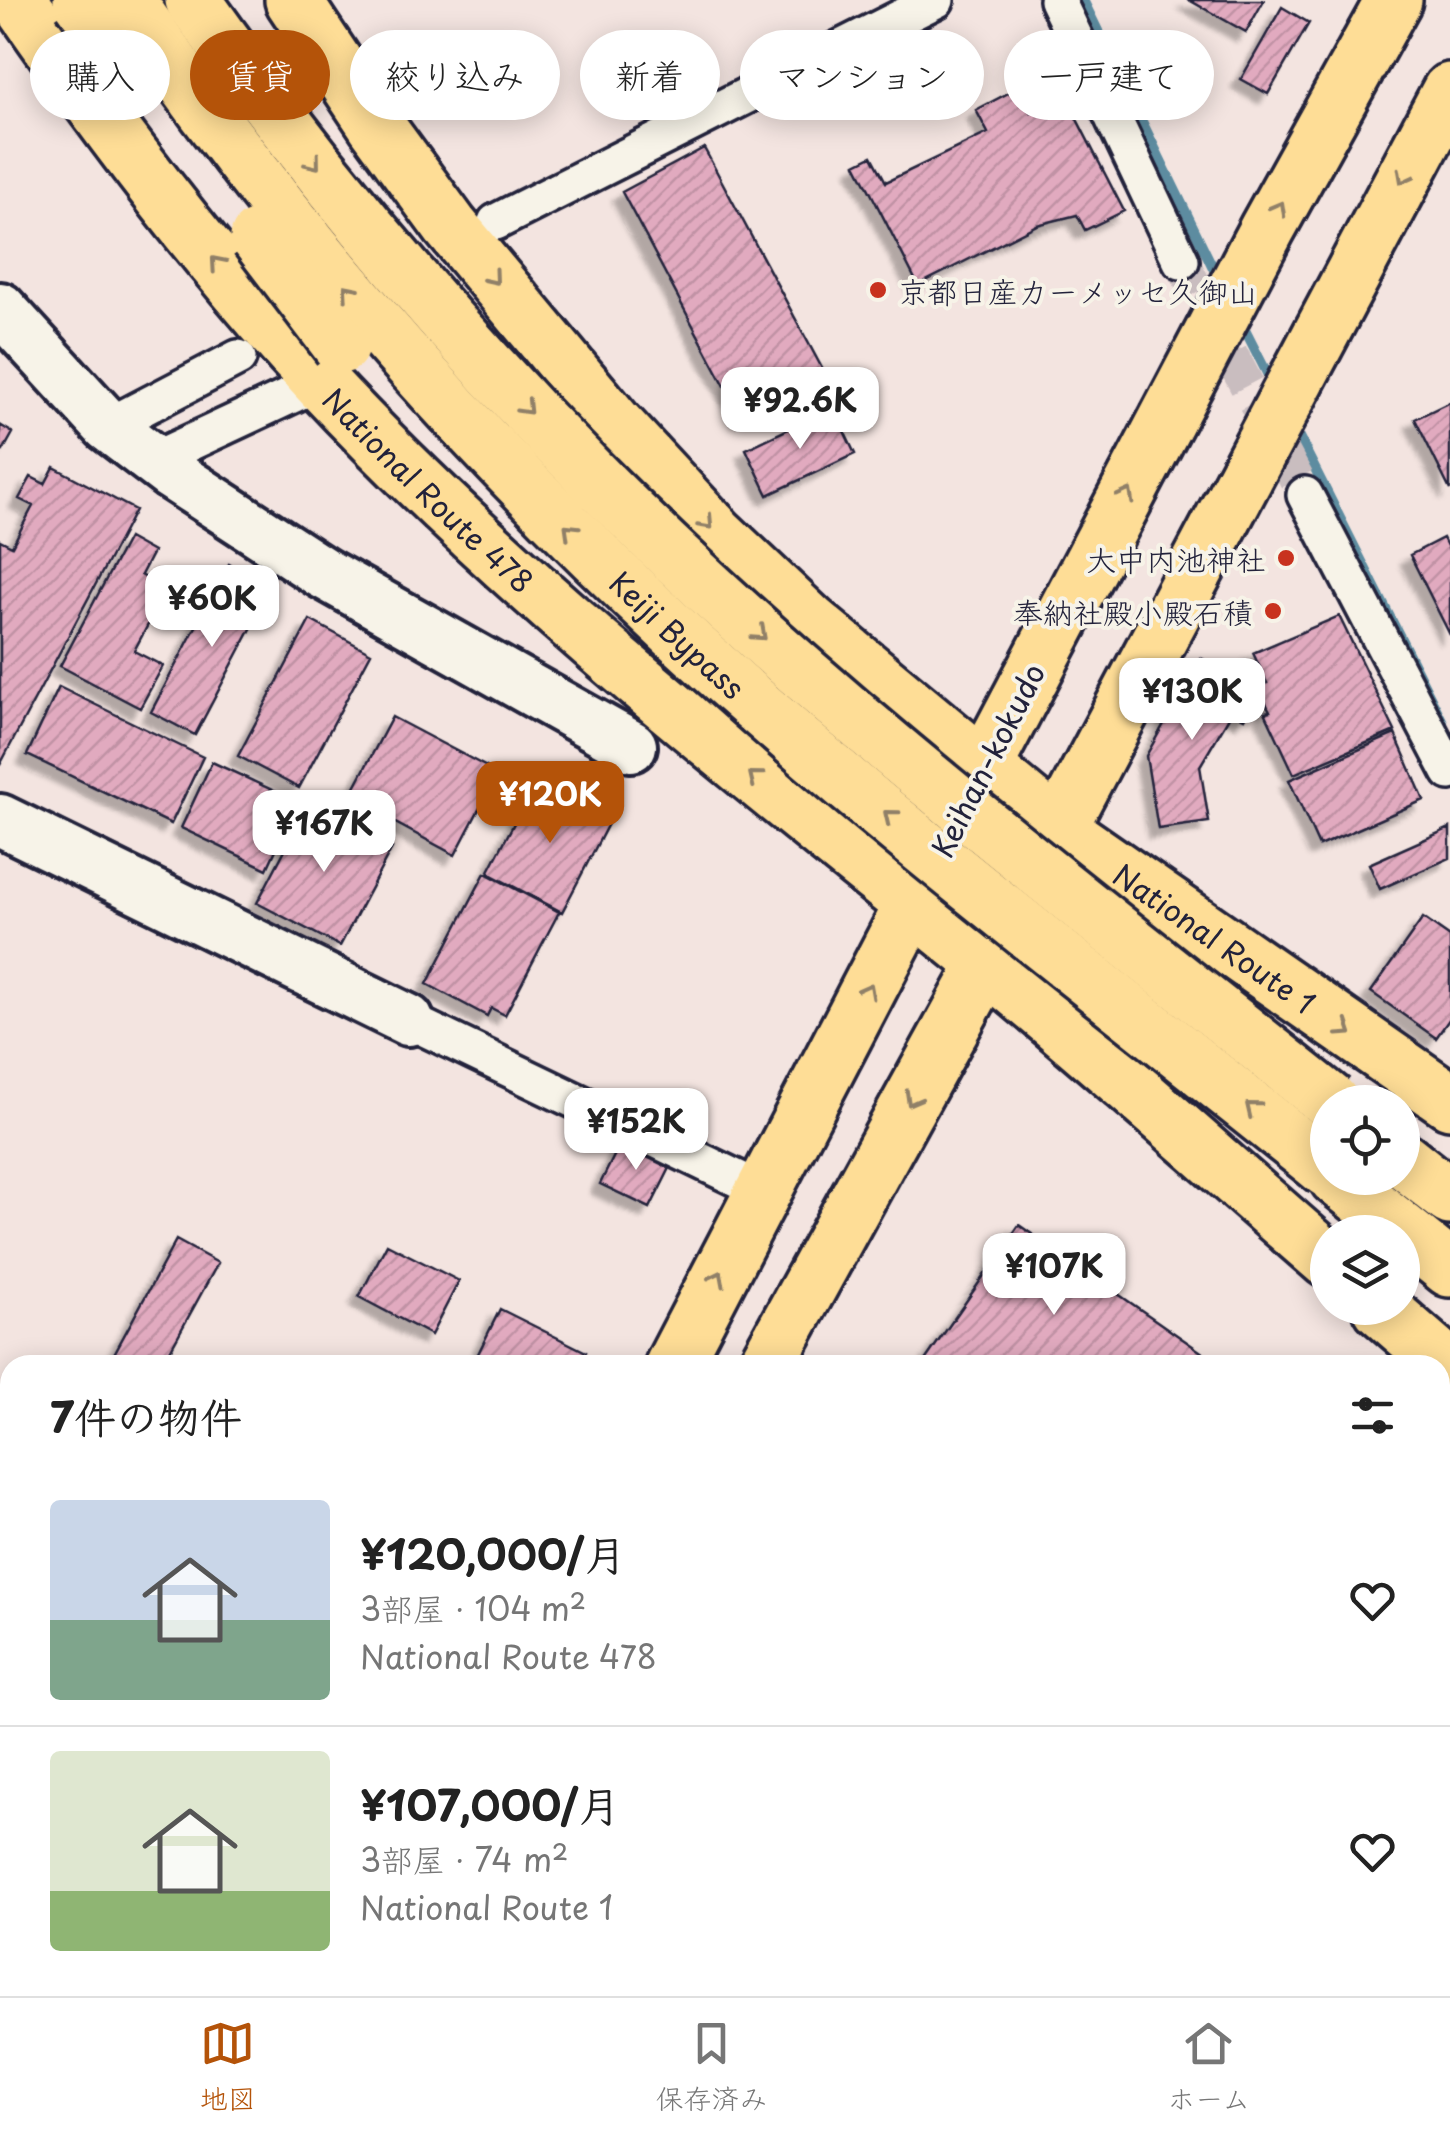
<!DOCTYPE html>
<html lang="ja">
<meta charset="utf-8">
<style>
:root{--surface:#fff;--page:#f2f2f2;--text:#222;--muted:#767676;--line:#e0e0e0;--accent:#b45309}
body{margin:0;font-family:"Playpen Sans","Klee One",sans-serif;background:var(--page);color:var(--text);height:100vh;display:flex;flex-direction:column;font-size:38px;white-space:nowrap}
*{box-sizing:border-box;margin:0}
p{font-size:32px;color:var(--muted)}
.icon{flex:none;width:55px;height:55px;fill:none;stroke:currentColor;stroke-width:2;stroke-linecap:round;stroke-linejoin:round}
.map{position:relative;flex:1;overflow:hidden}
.side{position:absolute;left:0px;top:1355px;width:1450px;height:642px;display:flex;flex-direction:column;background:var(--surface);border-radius:30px 30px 0 0;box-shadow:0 5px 25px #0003}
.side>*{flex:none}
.top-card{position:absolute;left:30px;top:30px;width:1390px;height:90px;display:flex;gap:20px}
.tools{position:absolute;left:1310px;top:1085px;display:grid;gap:20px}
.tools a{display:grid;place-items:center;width:110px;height:110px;border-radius:50%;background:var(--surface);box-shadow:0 5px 25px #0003;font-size:50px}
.price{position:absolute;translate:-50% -85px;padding:0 22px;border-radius:20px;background:#fff;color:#222;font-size:32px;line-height:65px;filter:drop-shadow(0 2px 5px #0008)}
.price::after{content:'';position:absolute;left:50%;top:60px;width:30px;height:22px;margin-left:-15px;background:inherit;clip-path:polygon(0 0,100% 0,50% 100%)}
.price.current{background:var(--accent);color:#fff}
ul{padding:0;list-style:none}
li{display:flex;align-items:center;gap:30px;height:250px;padding:0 50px}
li+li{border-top:2px solid var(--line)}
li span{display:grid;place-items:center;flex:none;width:280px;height:200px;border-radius:10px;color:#555}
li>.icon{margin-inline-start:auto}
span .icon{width:120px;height:120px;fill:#fffc;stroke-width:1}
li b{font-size:42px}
h2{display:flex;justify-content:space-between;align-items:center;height:120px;padding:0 50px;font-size:42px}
.tag{padding:0 35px;border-radius:45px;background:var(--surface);box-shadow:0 5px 25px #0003;font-size:35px;line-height:90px}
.tag.current{background:var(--accent);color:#fff}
.tabs{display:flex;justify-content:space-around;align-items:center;height:140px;border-top:2px solid var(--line);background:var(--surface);font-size:28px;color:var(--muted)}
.tabs a{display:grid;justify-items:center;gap:5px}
.tabs .current{color:var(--accent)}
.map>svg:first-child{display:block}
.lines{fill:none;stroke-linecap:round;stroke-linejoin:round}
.stream{stroke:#5d8ca0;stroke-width:10}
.building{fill:url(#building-hatch);stroke:#22223b;stroke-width:2.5;filter:url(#shadow)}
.street-tunnel{stroke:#c9bdbf;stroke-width:35;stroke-dasharray:35 18;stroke-linecap:butt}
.street-casing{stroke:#22223b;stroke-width:42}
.secondary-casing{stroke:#22223b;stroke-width:58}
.highway-casing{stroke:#22223b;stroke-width:62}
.street{stroke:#f7f3e8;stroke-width:35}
.secondary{stroke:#f7f3e8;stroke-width:50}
.highway{stroke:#fedd96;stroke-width:55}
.highway-bridge-casing{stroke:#22223b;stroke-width:62;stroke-linecap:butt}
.highway-bridge{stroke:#fedd96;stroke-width:55}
.oneway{stroke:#908068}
.poi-dot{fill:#c8321e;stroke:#f7f3e8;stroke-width:4}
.labels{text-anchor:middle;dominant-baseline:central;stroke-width:8;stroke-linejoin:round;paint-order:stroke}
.poi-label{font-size:30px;fill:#22223b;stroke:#f7f3e8;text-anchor:end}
.street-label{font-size:30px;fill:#22223b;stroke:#f7f3e8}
</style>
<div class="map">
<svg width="1450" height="1996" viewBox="0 0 1450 1996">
<defs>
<pattern id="building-hatch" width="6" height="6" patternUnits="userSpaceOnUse" patternTransform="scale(2.5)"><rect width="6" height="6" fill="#e1aabf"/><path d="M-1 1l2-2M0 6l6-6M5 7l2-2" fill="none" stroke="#c192a5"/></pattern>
<filter id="shadow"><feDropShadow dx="-9" dy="9" stdDeviation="2.5" flood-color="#0004"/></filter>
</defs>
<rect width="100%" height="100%" fill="#f3e4e0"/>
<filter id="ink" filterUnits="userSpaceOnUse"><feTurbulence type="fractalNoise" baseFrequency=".01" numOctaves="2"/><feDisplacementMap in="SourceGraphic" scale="20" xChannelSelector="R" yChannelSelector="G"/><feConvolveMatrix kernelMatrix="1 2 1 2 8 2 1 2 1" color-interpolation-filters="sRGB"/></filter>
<g filter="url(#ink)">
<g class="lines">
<path class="stream" d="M1083,0L1219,280
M1241,322L1274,387
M1293,425L1443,722"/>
</g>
<path class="building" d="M1189,0H1264L1246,32Z
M1282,7L1309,23L1268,94L1241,79Z
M1018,88L1031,112L1065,96L1124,211L1085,230L1077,215L1037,225L918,285L856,164L872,156L886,182L988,133L976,110Z
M704,148L824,372L741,416L622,192Z
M1450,402V490L1415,419Z
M833,408L855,454L768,495L746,449Z
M0,425L13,433L3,451L0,449Z
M54,467L135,510L0,765V540L12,546L33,506L19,499L31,477L45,484Z
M128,538L153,552L141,575L167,589L134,651L163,666L140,708L60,666Z
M1443,538L1450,552V635L1410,555Z
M229,564L273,587L195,735L151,712Z
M1339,616L1395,731L1294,774L1265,712L1270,711L1258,687L1267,683L1253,653Z
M310,620L371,653L299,788L238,756Z
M1201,658L1249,684L1246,690L1256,696L1244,718L1232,712L1200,766L1209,822L1158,829L1146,756Z
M59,687L203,757L171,824L27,755Z
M392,717L498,773L455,855L349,798Z
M1395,734L1424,800L1319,846L1289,780Z
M212,762L298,802L267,869L181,828Z
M537,779L611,818L562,912L488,873Z
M309,804L392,848L340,946L257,903Z
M1450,828V858L1380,889L1369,864Z
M485,873L559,912L505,1015L491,1008L487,1016L427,984Z
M1423,918L1450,937V1018L1436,1038L1371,992Z
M623,1138L673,1162L650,1208L600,1184Z
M1019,1225L1220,1365H922Z
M176,1240L218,1263L162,1365H108Z
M387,1244L459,1281L431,1335L359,1297Z
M500,1309L586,1352L579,1365H495L477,1356Z
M0,1512L10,1518L0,1538Z
M10,1535V1557L1,1552Z
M1440,1562L1450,1569V1651L1440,1644Z
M1450,1687V1747L1440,1741V1702Z
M10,1731V1777L0,1772V1750Z
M1440,1746L1450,1753V1782L1440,1797Z
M0,1820L10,1825V1894L0,1912Z
M10,1937V1988H33L29,1996H0V1956Z
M71,1988H203L198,1996H67Z
M575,1988H650L644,1996H586Z
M914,1988H991L985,1996H926Z"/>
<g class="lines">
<path class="street-tunnel" d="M1181,261L1305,495"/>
<g class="street-casing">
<path id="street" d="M1057,0L1181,261
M496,222L936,0
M108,426L238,358
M153,460L320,382
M1305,495L1450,772
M408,1020L763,1191
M1440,1498L1450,1506"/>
</g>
<g class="secondary-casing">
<path id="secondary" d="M0,308L108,426L171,474L323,573L631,746
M0,820L408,1020
M0,1476L10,1481
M1414,1988L1427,1996
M1024,1996L1030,1988"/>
</g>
<g class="highway-casing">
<g id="highway">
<path id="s1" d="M19,0C111,133 209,263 319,381C521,597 759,780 988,966C1104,1061 1215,1162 1328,1260"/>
<path id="s2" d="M293,0L376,125L450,226L615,424L717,534L811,623L1059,829L1450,1101"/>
<path d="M967,799L1267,229L1394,0"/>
<path d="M1043,858L1450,91"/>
<path d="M1402,1159L1450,1197"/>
<path d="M1337,1178L1450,1269"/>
<path d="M1381,1308L1450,1368"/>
<path d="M673,1365L928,875"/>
<path d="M766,1365L1003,934"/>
<path d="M340,1996L345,1988"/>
<path d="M416,1996L421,1988"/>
</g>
</g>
<use href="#street" class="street"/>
<use href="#secondary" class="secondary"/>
<use href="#highway" class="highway"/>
<g class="highway-bridge-casing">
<g id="highway-bridge">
<path d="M81,0L136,77"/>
<path id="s3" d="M127,0C284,231 470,442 675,632C881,823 1109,993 1328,1170"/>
<path d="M193,0C312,168 443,325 588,472C816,703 1078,900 1331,1102"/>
<path d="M258,237L341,346"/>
</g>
</g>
<use href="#highway-bridge" class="highway-bridge"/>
</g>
<defs><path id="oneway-chevron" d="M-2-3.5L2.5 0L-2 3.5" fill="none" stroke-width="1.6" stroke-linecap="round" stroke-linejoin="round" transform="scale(2.5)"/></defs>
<g class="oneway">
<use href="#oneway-chevron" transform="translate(314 163) rotate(51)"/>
<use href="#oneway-chevron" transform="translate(1404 177) rotate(118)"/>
<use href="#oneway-chevron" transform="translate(1279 208) rotate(-61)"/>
<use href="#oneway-chevron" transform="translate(217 263) rotate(-131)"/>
<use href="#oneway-chevron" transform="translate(493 278) rotate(50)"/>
<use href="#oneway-chevron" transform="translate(349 291) rotate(-131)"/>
<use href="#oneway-chevron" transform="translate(526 408) rotate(46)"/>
<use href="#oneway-chevron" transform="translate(1127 495) rotate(-62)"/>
<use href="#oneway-chevron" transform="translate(707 523) rotate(47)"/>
<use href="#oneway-chevron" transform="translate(570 530) rotate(-136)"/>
<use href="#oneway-chevron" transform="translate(760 634) rotate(42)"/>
<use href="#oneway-chevron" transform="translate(755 777) rotate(-141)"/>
<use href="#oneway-chevron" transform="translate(890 816) rotate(-141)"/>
<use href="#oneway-chevron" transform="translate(868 990) rotate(-62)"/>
<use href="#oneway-chevron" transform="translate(1346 1030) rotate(34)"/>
<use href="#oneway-chevron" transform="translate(912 1099) rotate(119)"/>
<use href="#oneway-chevron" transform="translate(1252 1108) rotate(-141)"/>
<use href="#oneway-chevron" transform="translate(718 1278) rotate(-63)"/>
</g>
</g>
<g class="poi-dot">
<circle cx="878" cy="290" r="10"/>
<circle cx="1286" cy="558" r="10"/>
<circle cx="1273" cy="611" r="10"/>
</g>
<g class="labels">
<g class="poi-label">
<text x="898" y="290" text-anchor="start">京都日産カーメッセ久御山</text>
<text x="1266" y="558">大中内池神社</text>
<text x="1253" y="611">奉納社殿小殿石積</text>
</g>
<g class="street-label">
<text stroke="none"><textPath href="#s1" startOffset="640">National Route 478</textPath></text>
<text stroke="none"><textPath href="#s3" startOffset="842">Keiji Bypass</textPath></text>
<text transform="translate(987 760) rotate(-63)">Keihan-kokudo</text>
<text stroke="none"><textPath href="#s2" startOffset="1325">National Route 1</textPath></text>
</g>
</g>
</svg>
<div class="tools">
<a><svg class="icon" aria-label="locate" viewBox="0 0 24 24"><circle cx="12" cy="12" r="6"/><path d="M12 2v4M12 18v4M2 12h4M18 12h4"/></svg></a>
<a><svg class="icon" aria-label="layers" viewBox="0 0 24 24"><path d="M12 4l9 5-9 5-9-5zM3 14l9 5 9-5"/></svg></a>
</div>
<b class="price" style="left:800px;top:452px">¥92.6K</b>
<b class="price" style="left:212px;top:650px">¥60K</b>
<b class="price" style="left:1192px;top:743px">¥130K</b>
<b class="price current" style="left:550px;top:846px">¥120K</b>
<b class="price" style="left:324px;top:875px">¥167K</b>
<b class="price" style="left:636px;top:1173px">¥152K</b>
<b class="price" style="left:1054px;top:1318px">¥107K</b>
<div class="top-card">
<a class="tag">購入</a>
<a class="tag current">賃貸</a>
<a class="tag">絞り込み</a>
<a class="tag">新着</a>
<a class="tag">マンション</a>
<a class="tag">一戸建て</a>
</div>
<section class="side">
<h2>7件の物件<svg class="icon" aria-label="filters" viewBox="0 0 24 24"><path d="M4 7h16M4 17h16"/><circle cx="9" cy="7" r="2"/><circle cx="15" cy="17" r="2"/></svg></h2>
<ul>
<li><span style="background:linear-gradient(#c9d6e8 60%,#7fa58c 0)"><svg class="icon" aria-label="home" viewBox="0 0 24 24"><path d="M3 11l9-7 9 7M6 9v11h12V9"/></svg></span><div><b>¥120,000/月</b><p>3部屋 · 104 m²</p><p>National Route 478</p></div><svg class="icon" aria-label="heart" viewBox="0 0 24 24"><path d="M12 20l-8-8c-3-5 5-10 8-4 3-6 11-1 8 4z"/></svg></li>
<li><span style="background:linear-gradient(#dfe7d0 70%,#8fb573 0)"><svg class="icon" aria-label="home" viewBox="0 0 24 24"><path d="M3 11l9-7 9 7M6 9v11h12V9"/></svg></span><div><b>¥107,000/月</b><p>3部屋 · 74 m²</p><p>National Route 1</p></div><svg class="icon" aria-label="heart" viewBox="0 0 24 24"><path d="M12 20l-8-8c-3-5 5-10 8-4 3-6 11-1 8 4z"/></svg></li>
</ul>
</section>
</div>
<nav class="tabs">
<a class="current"><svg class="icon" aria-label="map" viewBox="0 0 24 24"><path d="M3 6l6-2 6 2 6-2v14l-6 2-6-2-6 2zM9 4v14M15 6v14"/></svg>地図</a>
<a><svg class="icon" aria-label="saved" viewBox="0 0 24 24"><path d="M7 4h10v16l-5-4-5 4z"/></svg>保存済み</a>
<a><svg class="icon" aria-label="home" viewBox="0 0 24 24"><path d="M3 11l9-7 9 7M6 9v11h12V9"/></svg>ホーム</a>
</nav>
